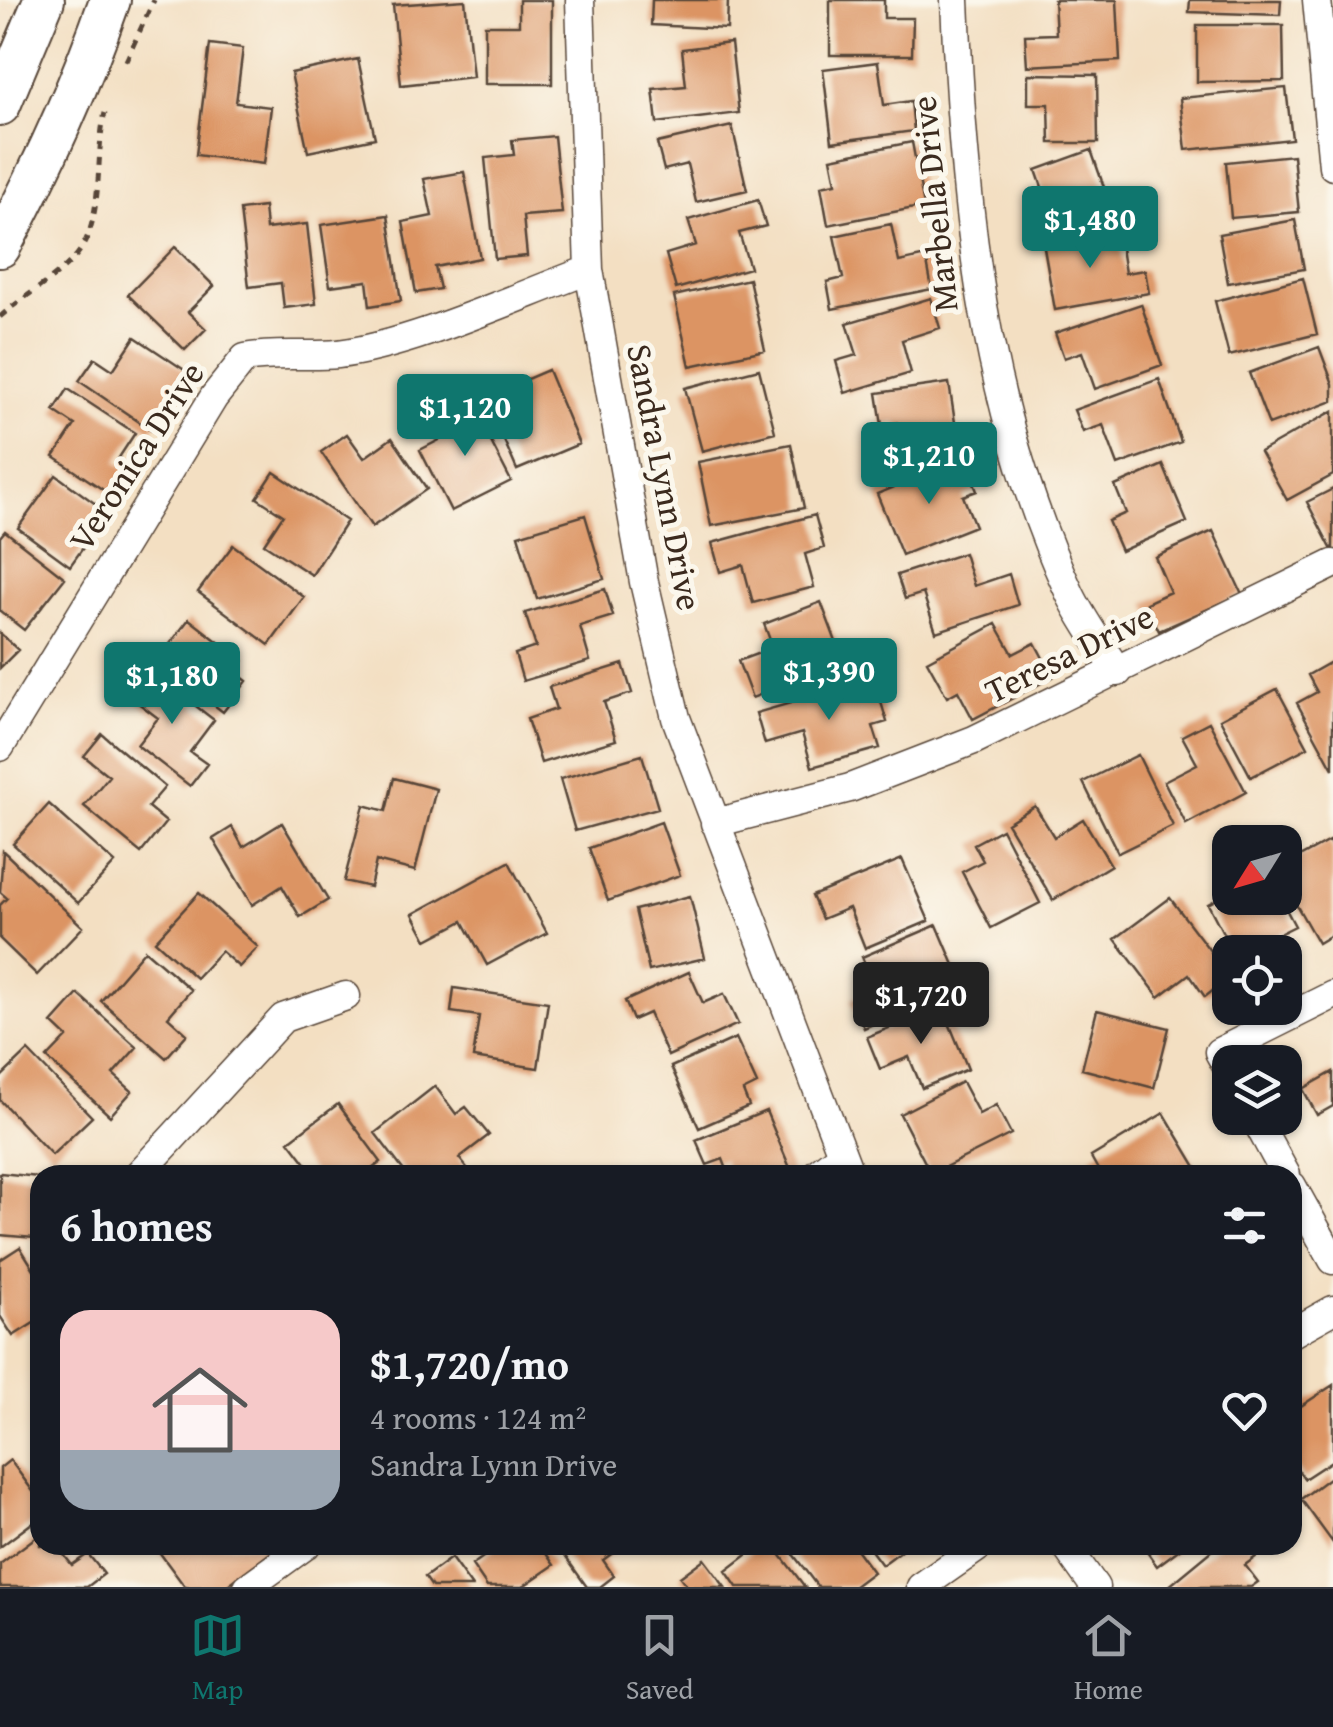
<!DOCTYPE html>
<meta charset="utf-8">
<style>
:root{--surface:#171b24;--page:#20242c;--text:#f1f3f6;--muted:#9ea1a6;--line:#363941;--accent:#0f766e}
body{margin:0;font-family:"Gentium Book Plus",serif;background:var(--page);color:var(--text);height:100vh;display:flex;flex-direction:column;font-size:38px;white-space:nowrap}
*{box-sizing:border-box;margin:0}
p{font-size:32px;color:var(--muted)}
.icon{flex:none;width:55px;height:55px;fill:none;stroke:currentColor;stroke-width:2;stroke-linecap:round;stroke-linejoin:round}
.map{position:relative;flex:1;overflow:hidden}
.drawer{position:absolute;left:30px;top:1165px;width:1272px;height:390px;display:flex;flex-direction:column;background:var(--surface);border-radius:30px;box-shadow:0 2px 8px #0004}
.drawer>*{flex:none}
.needle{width:65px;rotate:233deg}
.fabs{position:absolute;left:1212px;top:825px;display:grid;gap:20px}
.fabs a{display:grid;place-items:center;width:90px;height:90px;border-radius:20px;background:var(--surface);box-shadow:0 2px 8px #0004;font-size:50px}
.price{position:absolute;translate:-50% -85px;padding:0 22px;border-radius:10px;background:var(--accent);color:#fff;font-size:32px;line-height:65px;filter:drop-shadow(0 2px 5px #0008)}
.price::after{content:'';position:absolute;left:50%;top:60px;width:30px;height:22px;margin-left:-15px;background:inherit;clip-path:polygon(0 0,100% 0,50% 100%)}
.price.selected{background:#222;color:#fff}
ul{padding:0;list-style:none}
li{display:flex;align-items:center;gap:30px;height:250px;padding:0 30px}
li span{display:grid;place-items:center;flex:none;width:280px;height:200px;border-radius:30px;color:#555}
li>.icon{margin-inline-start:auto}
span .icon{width:120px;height:120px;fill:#fffc;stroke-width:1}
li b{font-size:42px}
h2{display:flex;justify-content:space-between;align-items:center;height:120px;padding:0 30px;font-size:42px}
.tab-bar{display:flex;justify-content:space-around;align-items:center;height:140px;border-top:2px solid var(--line);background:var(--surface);font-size:28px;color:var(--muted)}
.tab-bar a{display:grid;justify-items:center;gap:5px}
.tab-bar .selected{color:var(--accent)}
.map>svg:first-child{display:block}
.building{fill:#dc9464}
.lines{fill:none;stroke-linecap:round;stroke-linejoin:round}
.street-casing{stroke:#574537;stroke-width:31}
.secondary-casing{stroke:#574537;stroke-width:44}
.path{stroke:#574537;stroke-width:5;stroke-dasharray:8 8;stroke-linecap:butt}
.street{stroke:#fff;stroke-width:28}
.secondary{stroke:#fff;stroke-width:40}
.labels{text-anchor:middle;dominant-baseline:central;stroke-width:10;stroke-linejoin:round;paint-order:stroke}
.street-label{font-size:35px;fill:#3b2a1e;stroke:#fbf7ec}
</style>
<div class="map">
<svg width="1333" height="1587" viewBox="0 0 1333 1587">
<rect width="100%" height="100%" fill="#fbf7ec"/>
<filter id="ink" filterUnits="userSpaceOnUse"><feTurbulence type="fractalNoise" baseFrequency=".01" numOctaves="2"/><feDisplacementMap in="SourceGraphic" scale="20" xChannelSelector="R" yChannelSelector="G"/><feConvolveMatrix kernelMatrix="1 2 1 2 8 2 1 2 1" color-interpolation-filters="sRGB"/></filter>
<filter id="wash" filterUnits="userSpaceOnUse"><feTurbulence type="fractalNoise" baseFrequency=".0048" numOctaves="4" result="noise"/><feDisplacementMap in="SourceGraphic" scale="40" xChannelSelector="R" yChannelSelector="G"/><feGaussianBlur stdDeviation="2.25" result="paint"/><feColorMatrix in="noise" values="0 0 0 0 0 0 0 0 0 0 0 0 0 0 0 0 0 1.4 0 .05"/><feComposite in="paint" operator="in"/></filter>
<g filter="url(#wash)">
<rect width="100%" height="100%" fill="#f3dfc2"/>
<g id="blocks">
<path class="building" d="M465,0L473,77L401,85L393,5Z
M519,0H552V84H485V25H519Z
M652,0H728L727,29L651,25Z
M830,0H884V18H913L912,55H830Z
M1054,0H1117L1120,61L1027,66L1025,35L1056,34Z
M1190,0H1281L1280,15L1189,12Z
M1197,25H1283L1284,81L1197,82Z
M731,43L739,113L657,123L653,89L686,86L682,49Z
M210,44L243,48L236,103L271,107L264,164L196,155Z
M358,59L375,138L308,152L291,73Z
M878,62L884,105L911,101L914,131L832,142L823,69Z
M1028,74L1097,75L1098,143H1050L1049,104H1028Z
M1286,88L1292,139L1186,150L1180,98Z
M732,126L747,190L696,202L687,164L664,170L657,143Z
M554,136L562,213L523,216L527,256L495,259L485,158L514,155L512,140Z
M912,142L924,206L828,225L821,186L836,183L831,158Z
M1091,150L1112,210L1057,230L1036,170Z
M1293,155L1299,212L1231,218L1226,162Z
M464,172L480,258L435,267L440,289L416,293L403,222L432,216L424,179Z
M758,200L766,226L739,233L750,268L676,289L666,254L696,245L688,220Z
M264,207L266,229L307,224L316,304L284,308L281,283L249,287L240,210Z
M388,215L401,301L370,306L367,281L330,286L321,225Z
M1295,220L1304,269L1228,283L1219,234Z
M891,224L899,262L926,256L932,289L832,309L827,282L843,278L834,236Z
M1118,229L1125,273L1145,270L1149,293L1055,310L1043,242Z
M175,247L214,286L188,312L206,329L185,350L128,295Z
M1303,278L1317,334L1229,356L1215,301Z
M749,279L765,350L690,366L674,296Z
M931,298L940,328L902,340L911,373L845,393L836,361L857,355L847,323Z
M1141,304L1162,365L1095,389L1082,352L1064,358L1055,333Z
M135,337L189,373L151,430L79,381L95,358L113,370Z
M1319,347L1333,384V401L1269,425L1249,373Z
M759,369L775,432L702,451L685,388Z
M548,370L579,444L517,470L485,397Z
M1159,379L1181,442L1118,465L1103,425L1083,432L1074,410Z
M949,383L959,449L902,456L897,423L882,425L877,393Z
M68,389L135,433L116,462L137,475L120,501L54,457L75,425L54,411Z
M469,399L511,481L451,511L420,450L455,432L445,411Z
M1333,411V475L1287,500L1260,452Z
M347,434L364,458L392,438L427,489L372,527L321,452Z
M791,444L804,508L711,526L698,462Z
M964,459L977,491L963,496L975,526L902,555L877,494Z
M1163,465L1187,522L1121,551L1108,521L1126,513L1115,486Z
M274,472L347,521L312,575L264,544L283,515L257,498Z
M56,475L108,513L70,566L18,528Z
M1333,489V552L1307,502Z
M585,515L604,579L537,599L518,535Z
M815,515L824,548L805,554L814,587L753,603L743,565L720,572L712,543Z
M5,531L65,578L24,630L0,611V537Z
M1213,531L1242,594L1159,631L1146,603L1170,592L1155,557Z
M233,545L304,597L269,645L198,592Z
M964,553L974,586L1009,574L1018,605L936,632L923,593L905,599L897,575Z
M605,589L613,616L580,626L590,661L523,681L515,654L536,647L525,613Z
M821,602L844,663L752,698L738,661L773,648L764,624Z
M189,619L243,661L235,672L247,681L223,712L157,661Z
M996,624L1013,654L1035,643L1053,677L973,719L958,691L947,697L927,661Z
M0,633L18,650L0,668Z
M1333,661V769L1297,703L1317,692L1308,675Z
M623,664L632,693L604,702L616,740L541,763L527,719L556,709L549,687Z
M149,670L214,720L190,752L207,764L190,786L137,745L158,718L129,696Z
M874,679L887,722L873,726L880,748L812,767L802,733L765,744L756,713Z
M1277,689L1308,747L1251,777L1220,719Z
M1209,722L1246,792L1186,824L1164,781L1197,764L1182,736Z
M102,734L165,787L148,807L166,822L141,853L84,806L109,776L84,756Z
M642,755L658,808L575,831L560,779Z
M1138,755L1173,826L1118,853L1083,782Z
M394,778L436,789L415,871L376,861L370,887L344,881L364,805L386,811Z
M49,804L115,863L78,903L13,844Z
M1035,806L1054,837L1083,819L1111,865L1053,900L1007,823Z
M661,822L680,875L608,901L589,848Z
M282,823L328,900L300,917L282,886L252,905L213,839L232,827L243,847Z
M1002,829L1040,903L991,928L962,872L983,861L974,844Z
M1329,841L1333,849V934L1318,943L1285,885V865Z
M3,851L83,927L37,975L0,939V905L7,898L0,892Z
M902,859L929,921L865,948L849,908L822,919L812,896Z
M509,862L547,933L487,965L463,921L427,940L413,914Z
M1230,892V898H1280L1295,926L1263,942L1269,952H1233L1208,904Z
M199,893L258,947L239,967L221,951L196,978L155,941Z
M690,896L705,958L649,971L635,910Z
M1170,898L1230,977L1205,997L1189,974L1159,997L1115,939Z
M937,925L957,972L940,980L945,992L864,1028L851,1000L876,989L862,957Z
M145,950L191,990L168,1017L187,1034L166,1058L101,1001Z
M689,972L703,1003L724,994L738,1024L668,1056L649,1013L633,1020L625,1001Z
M454,988L548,1002L538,1068L473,1058L479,1016L451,1012Z
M78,994L137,1047L113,1074L132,1091L110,1116L47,1058L67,1037L52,1023Z
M942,1006L968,1069L922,1088L909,1057L880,1069L867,1037Z
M1097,1010L1169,1028L1154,1088L1082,1069Z
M736,1038L757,1084L743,1091L749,1106L699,1128L671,1067Z
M28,1051L92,1117L52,1155L0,1100V1078Z
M1333,1072V1106L1317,1115L1303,1089Z
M962,1082L979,1114L996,1105L1011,1134L931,1174L900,1114Z
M435,1086L456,1114L466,1107L489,1135L459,1158L468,1169L461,1175H407L375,1133Z
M338,1104L381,1162L364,1175H315L289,1141Z
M766,1111L793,1175H729L723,1159L707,1165L696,1140Z
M1164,1113L1201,1175H1101L1091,1157Z
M0,1173L39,1177L34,1238L0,1235Z
M20,1247L40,1279V1319L13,1336L0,1316V1260Z
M1333,1385V1460L1304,1479L1292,1461V1412Z
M10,1460L40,1501V1517L0,1547V1468Z
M1333,1475V1543L1301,1499Z
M40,1534V1545H56L72,1565L88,1554L104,1574L87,1587H0V1564Z
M154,1545H274L277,1548L225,1587H185Z
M500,1545H540L554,1565L522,1587H487L472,1565Z
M557,1545H624L603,1560L614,1576L600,1587H587Z
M760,1545H773L805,1587H737L726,1571Z
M786,1545H853L873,1572L853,1587H818Z
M867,1545H909L882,1565Z
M1142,1545H1185L1157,1566Z
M1219,1545H1248L1257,1556L1245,1565L1258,1582L1251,1587H1168Z
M451,1558L472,1587H432L425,1577Z
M704,1559L725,1587H688L680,1577Z"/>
</g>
</g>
<g filter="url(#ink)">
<use href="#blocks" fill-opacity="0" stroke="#574537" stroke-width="2.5"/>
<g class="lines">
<g class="street-casing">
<path id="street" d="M580,0L589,270L644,582L676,718L850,1175
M955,0C963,206 982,404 1070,594C1083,621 1102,647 1118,672
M1317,0L1333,166
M0,747L214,397L245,358C277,352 306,357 338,354C410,346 518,296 589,270
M715,823L850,788L974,740L1333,564
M1230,1072L1219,1052L1333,995
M1255,1118L1286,1175
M138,1175L283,1018L346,996
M815,1175L840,1156
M1292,1186L1333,1260
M1292,1333L1333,1310
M1065,1545L1095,1587
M248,1587L306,1545
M921,1587L981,1545"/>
</g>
<g class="secondary-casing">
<path id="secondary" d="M0,105L44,0
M0,247C43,167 80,86 110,0"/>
</g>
<path class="path" d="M126,61L154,0
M0,317C23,296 53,281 74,258C106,224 94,155 105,113"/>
<use href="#street" class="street"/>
<use href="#secondary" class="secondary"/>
</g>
</g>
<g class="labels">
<g class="street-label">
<text transform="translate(934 204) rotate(-96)">Marbella Drive</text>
<text transform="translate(136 456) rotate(-57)">Veronica Drive</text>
<text transform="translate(665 477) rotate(79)">Sandra Lynn Drive</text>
<text transform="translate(1069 653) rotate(-26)">Teresa Drive</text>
</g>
</g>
</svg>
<div class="fabs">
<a><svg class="needle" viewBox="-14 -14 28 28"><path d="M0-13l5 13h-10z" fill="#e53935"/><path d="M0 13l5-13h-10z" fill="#9ea1a6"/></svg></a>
<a><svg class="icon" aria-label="locate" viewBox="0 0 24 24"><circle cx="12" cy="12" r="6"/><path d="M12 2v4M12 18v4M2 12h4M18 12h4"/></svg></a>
<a><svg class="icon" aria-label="layers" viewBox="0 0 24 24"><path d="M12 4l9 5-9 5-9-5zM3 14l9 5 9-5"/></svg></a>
</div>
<b class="price" style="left:1090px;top:271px">$1,480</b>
<b class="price" style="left:465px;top:459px">$1,120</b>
<b class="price" style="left:929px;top:507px">$1,210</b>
<b class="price" style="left:829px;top:723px">$1,390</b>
<b class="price" style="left:172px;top:727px">$1,180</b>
<b class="price selected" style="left:921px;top:1047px">$1,720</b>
<section class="drawer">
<h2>6 homes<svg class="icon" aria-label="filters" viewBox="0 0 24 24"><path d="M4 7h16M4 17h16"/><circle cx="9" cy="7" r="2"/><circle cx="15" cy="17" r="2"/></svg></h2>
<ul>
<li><span style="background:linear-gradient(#f6c9c9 70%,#9aa5b1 0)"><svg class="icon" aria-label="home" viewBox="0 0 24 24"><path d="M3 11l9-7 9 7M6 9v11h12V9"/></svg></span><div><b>$1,720/mo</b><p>4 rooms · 124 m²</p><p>Sandra Lynn Drive</p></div><svg class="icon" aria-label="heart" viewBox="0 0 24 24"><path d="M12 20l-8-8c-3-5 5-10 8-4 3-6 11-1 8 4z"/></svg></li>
</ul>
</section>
</div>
<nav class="tab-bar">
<a class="selected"><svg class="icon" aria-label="map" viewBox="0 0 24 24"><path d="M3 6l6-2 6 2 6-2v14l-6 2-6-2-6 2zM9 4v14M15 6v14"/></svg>Map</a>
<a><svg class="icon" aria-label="saved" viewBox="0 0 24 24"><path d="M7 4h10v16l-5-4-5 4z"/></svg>Saved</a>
<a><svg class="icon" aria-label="home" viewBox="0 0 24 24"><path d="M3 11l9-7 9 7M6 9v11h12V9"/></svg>Home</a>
</nav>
